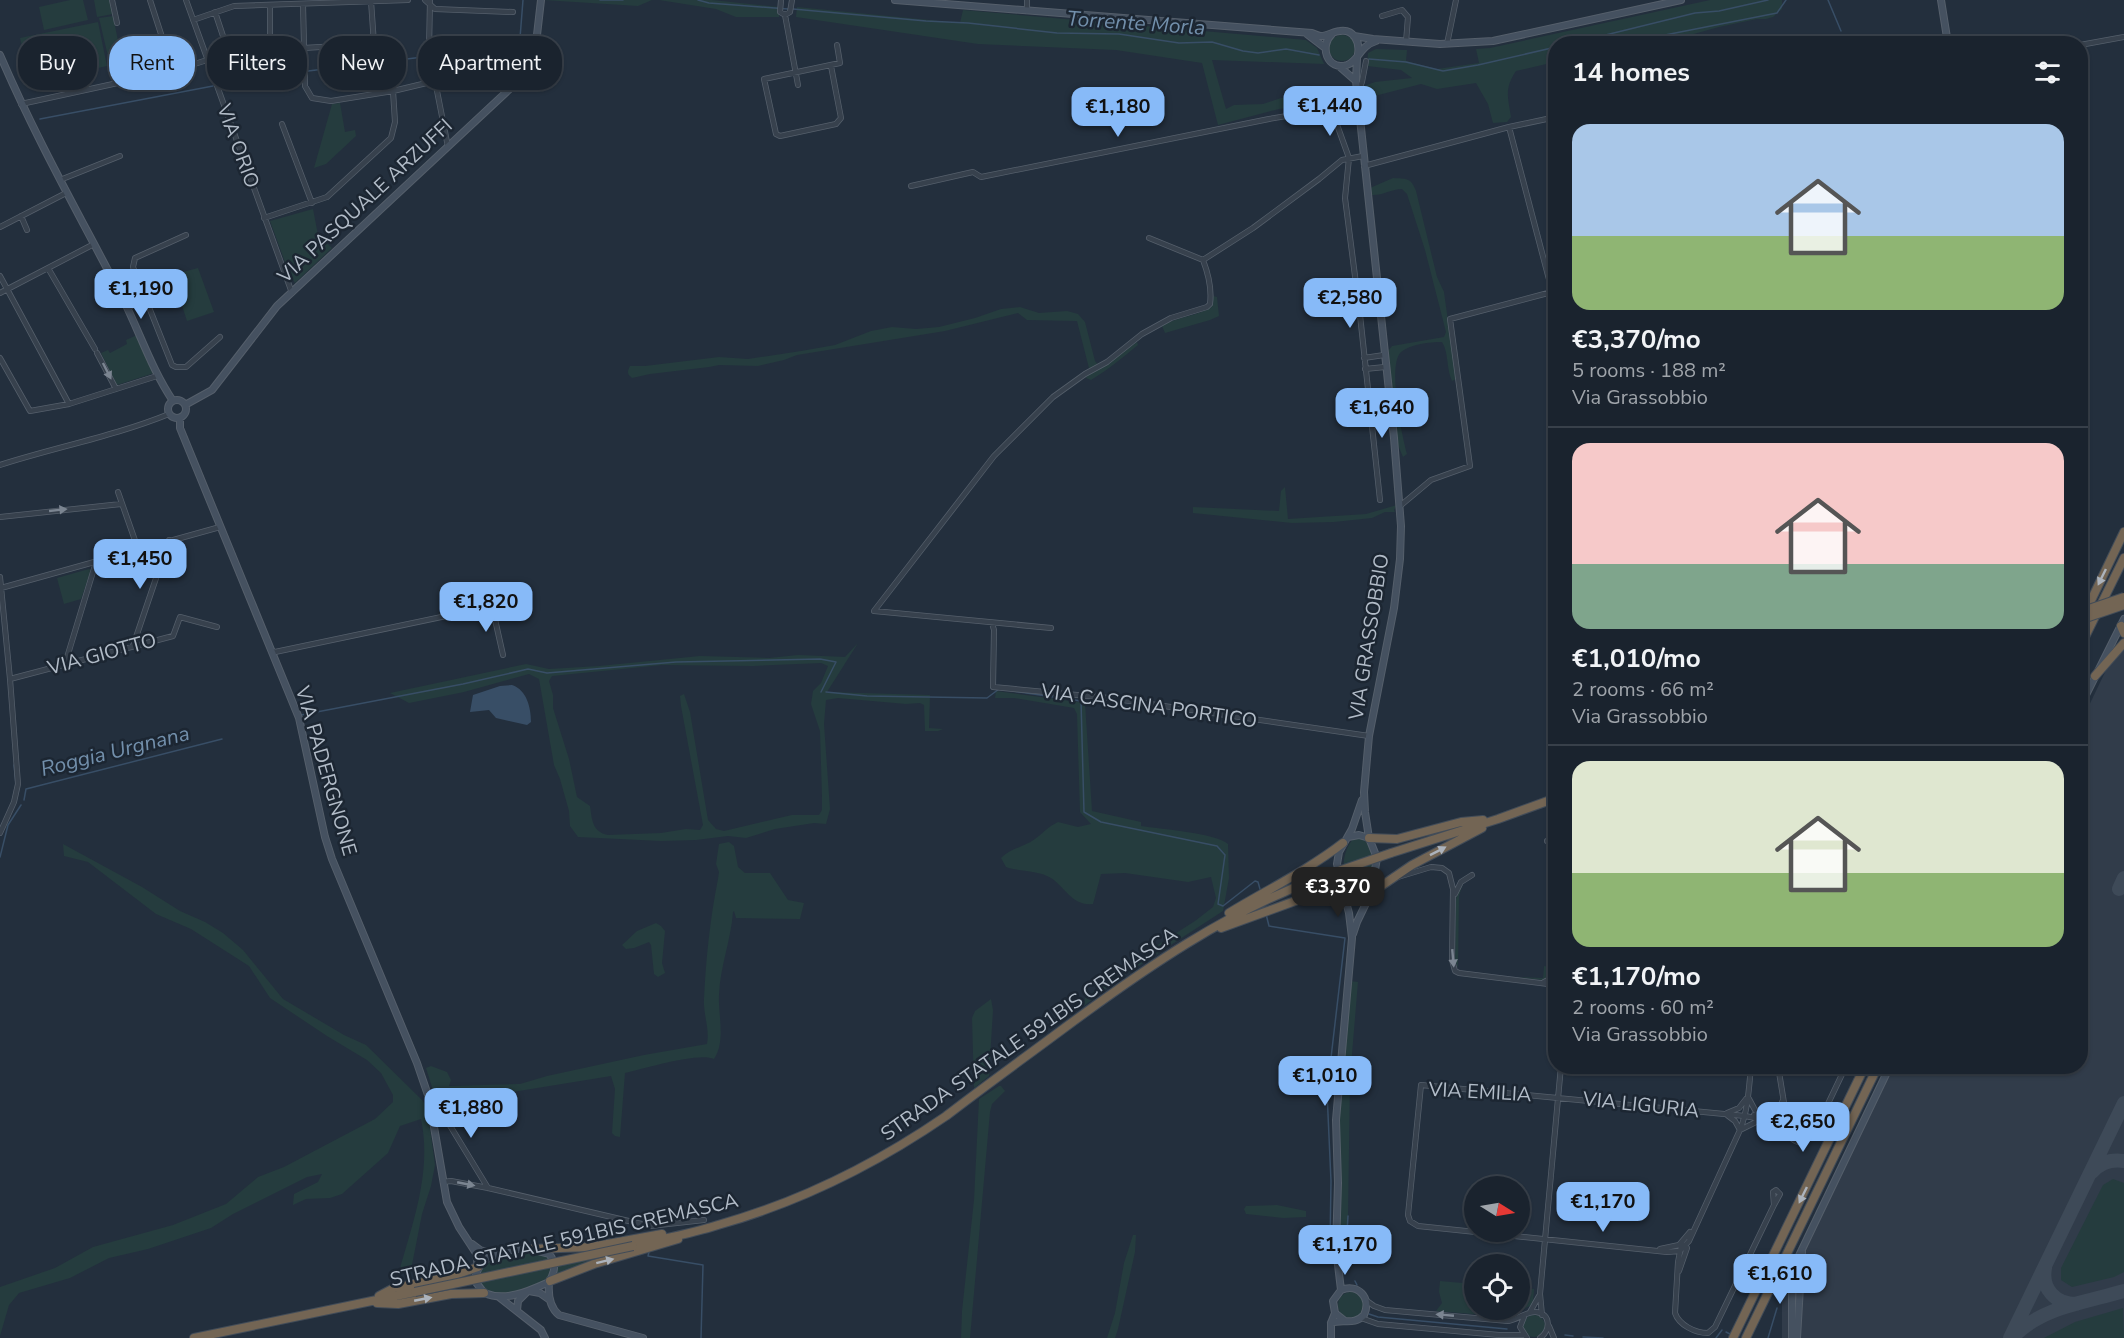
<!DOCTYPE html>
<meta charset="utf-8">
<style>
:root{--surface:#1a232e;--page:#272f3a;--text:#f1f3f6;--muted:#9fa4aa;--line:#38404a;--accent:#87baf8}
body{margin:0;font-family:"Nunito Sans",sans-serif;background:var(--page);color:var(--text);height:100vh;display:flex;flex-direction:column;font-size:22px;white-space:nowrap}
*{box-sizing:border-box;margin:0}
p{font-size:20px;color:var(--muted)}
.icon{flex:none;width:33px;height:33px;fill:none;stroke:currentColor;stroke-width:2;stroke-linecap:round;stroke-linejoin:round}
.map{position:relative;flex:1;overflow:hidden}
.drawer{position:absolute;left:1548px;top:36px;width:540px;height:1038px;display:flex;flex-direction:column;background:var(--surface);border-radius:24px;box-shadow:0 2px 4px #0004,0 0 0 2px var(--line)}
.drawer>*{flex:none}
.banner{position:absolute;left:18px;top:36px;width:570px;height:54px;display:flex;gap:12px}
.needle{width:39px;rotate:101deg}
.controls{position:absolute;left:1464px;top:1176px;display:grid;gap:12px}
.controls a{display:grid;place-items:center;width:66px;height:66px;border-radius:50%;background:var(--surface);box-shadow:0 2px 4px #0004,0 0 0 2px var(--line);font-size:30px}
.price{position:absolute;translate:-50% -51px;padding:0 14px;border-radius:12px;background:var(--accent);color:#111;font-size:20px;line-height:39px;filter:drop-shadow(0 2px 3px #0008)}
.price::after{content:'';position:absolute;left:50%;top:36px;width:18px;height:14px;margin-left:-9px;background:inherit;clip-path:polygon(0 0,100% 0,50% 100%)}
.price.on{background:#222;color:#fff}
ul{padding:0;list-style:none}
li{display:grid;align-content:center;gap:12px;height:318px;padding:0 24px}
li+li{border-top:2px solid var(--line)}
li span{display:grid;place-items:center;height:186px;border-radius:18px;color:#555}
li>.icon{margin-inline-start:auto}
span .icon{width:108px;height:108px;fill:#fffc;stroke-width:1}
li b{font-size:26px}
h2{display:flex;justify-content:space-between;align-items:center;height:72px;padding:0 24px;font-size:26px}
.tag{padding:0 21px;border-radius:24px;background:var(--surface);box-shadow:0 2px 4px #0004,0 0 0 2px var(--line);font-size:21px;line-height:54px}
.tag.on{background:var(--accent);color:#111}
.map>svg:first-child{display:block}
.airport{fill:#313c4a}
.green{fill:#253c3e;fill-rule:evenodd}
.water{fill:#384e66}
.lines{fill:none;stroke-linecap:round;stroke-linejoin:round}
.stream{stroke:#384e66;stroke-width:1.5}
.taxiway{stroke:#3e4a58;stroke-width:14}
.street-casing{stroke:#555f6b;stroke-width:6}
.secondary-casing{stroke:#555f6b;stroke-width:8}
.highway-casing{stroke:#424c58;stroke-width:10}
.street{stroke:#37414d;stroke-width:4.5}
.secondary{stroke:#455160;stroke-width:6}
.highway{stroke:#736554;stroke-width:8}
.highway-bridge-casing{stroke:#424c58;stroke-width:10;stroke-linecap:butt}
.highway-bridge{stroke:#736554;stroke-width:8}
.oneway{fill:#7b8591}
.oneway2{fill:#acb3bc}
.labels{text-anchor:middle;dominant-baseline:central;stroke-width:5;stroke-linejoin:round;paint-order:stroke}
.street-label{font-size:20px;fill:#b2bcc8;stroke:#1c2632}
.water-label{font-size:21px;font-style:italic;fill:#728fab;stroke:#1c2632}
</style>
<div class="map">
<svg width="2124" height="1338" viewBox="0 0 2124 1338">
<rect width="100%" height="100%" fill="#232f3d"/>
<path class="airport" d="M2122,651H2124V1338H1782V1291L1893,1067L2080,1066L2081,722L2110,662Z"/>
<path class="green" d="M70,0H83L88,20L44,30L39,7Z
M94,0H110L113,14L97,17Z
M543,0H652L638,6Z
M659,0H712L779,7V17H736L716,9Z
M1710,0H1782V9L1773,17L1766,19H1757L1719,27L1661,43L1556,44L1555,62L1516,71C1504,89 1508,97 1511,117L1507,122L1493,123L1488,104L1476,83L1437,89L1421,84L1363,99L1364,86L1375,82L1412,78L1401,70L1367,66L1368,53L1376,49L1407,50L1406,61L1437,69L1479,63L1476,49L1490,48Z
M797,7L960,23L963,10L1306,40L1317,48L1324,64L1212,60L1226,109L1234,105L1263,104L1281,98L1309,97L1350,89L1355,100L1279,109L1218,125L1202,63L1116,50L978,44L796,17Z
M113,16L118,41L131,36L138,60L110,65L99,18Z
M98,22L107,66L30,83L20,38Z
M1329 48a13 13 0 1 1 26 0a13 13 0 1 1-26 0Z
M340,103L345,132L355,130L356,136L326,164L314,168L332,104Z
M1393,178C1406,179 1411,177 1416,191L1437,277L1444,292L1456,379L1452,381C1446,368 1449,353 1442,342C1430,342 1411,344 1401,352C1387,365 1402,436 1407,454L1403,457L1398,445L1388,351L1392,346L1444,337L1446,332L1425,250L1407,194L1402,189C1391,189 1382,196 1371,195L1370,188Z
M313,209L318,235L332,248L295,283L289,273L270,221Z
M198,268L214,312L187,321L172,275Z
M1213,296L1217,297L1219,316L1210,320L1165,333L1162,326C1178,316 1196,317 1211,307Z
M1020,307L1039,313L1067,311L1078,314L1085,322L1095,361L1101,368L1137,342L1138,345C1123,357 1108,370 1091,380L1086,378L1089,368L1077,321L1027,320L1018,313L945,331L797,355L784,360L758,366L719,365L709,367L650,374L632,378C627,374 627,372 630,366H645L719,357L748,359L801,351L835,345L871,331L892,327L916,329L939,327L975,318L1001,309Z
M137,335L154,373L117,385L101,353L108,350L110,353L127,344L126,340Z
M1285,487L1288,519L1366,514L1397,505L1394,510L1395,512H1385L1372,518L1334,522L1292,523L1193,513V507L1279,511L1281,491Z
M89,569L91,570L81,599L64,604L57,578Z
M858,643L827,692L930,695L929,728L943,729L938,731H925L924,705L920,703L906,704L838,698L826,700L824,724L830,809L826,824L814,823L775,829L746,838L728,836L696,840L661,841L578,837L570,826L569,811L560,779L554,765L539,679L529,674L464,692L409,703L390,693L526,664L549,669L599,666L700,656L769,658L798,655L845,657ZM821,663L828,666L821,683L813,691L811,704L820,731L822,797V810L819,815H792L724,831L716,829L708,820L690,712L684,694L680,696L681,706L703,825L700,830L686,829L661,833L608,835C592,832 592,819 590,806L577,797L569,759L553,708V695L549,681L552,676L662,665L753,666Z
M996,691L1085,703L1092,811L1141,822V826C1159,829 1216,833 1228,844L1229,878L1223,911L1117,980L1084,1006L1085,998L1122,970L1140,960L1159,944L1195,921L1213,907L1216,898L1211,877L1188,882L1125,873L1101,874L1093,904C1072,906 1066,888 1051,878C1038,870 1020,872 1006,867L1001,858C1011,848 1024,847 1035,839C1043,833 1049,826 1058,822L1078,827L1091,824L1080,812L1077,714L1074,708L1014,698H995Z
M1354,838C1382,837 1377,887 1357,895L1349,891C1341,875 1341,852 1354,838Z
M729,842L734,846L738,867L745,873H770L788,900L804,903L800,919L736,918L734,911L733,912C731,940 720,967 719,995C718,1015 726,1041 714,1059C698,1052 644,1069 625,1073L620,1137L615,1136L612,1133L615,1089L611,1076L439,1104L436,1100L426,1068L431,1066L447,1072L451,1080L449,1086L520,1084L547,1076L644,1055L707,1044C710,1029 703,1014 704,999C706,958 710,919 718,879L719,872L716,864L719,844Z
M63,844L142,887L180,911L205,922L223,933L243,950L283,999L344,1035L366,1045L422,1100L427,1107L435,1165L431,1186L422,1214L410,1275L399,1272C413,1222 432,1171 421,1119L400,1126L388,1153L342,1194L330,1198L306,1199L293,1205L294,1194L318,1182L322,1174L307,1177L233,1214L211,1228L148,1249L109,1258L70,1278L19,1293L9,1305L0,1336V1287L55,1268L93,1247L173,1225L226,1204L258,1177L284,1167L375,1119L393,1102V1095L381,1073L367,1060L327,1036L270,998L249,966L191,929L156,914L88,862L64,856Z
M1463,883L1459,896L1458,968L1455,960L1456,899L1457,892Z
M656,923L661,926L665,931L662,963L665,973L658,977L654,974L651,945L649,942L634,948L626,949L622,945L637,931Z
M1554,963H1555V974L1543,980L1516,977L1543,978L1544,966L1553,967Z
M1350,981L1358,982L1350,1078L1348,1218L1345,1259L1339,1258L1337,1122Z
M991,999L993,1010L989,1076L974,1088L972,1018L975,1011Z
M999,1086H1001L1005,1091L992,1104L990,1112L970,1338H961L962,1311L974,1200L979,1099Z
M1797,1113L1806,1114L1812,1124L1808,1135L1800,1138L1789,1133C1785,1124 1788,1116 1797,1113ZM1796,1119L1805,1120L1807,1122L1804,1131L1800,1133L1795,1131C1791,1127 1792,1122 1796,1119Z
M2113,1179L2124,1183V1272L2114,1277L2072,1287L2061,1280V1268L2103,1185Z
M1277,1205L1306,1211V1217L1283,1218L1246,1214L1244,1209L1246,1206Z
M1133,1235H1136L1135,1252L1118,1329L1115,1338H1107L1115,1313L1124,1263Z
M658,1241L556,1275L557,1264Z
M531,1252L548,1256C566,1283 516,1295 497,1294C492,1294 487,1291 483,1288C466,1257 511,1255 531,1252Z
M1440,1281L1474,1284V1310H1520V1288L1534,1289L1533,1304L1510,1317L1436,1311L1442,1303L1439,1292Z
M1338 1305a13 13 0 1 1 26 0a13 13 0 1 1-26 0Z
M2123,1308L2124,1338H2044L2075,1322Z
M1523 1326a11 11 0 1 1 22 0a11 11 0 1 1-22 0Z"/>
<path class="water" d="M512,685C527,690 531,708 531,722L527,725L496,718L489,710L470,712L473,695L500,686Z
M1793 1125a7 7 0 1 1 14 0a7 7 0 1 1-14 0Z"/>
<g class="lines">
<path class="stream" d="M600,0H623
M698,0L709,3L788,9
M1828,0L1841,31
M793,9L926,21L968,23L1057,33L1119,34L1179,43L1212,42L1243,51L1258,53L1286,49L1319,55
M1665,35L1777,13L1786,0
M513,44L520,38L523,0
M1569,44L1695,13L1719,11L1768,0
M1369,59L1406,62L1443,71L1478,65L1556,47
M308,71L423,57
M219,85L300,72
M40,119L213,86
M1013,691L1081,701L1084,812L1101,822L1217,846L1225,855L1218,904L1223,906L1255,881L1258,882L1260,889
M826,692L867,696L987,698L999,689
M301,715L463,684L528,669L547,673L676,662L820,659L836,662L821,692
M14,765L16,784
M24,800L26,789L222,739
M0,857L8,825L21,805
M1266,914L1269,926L1345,938L1327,1092L1331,1181L1330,1245
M649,1252L648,1256L703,1265L701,1338
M1345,1266L1348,1216
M1355,1281L1357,1285
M1369,1314L1378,1317L1507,1329
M1726,1332L1730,1334
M1565,1335L1573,1336
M1583,1337L1603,1338
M1716,1338L1722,1330
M1768,1338L1777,1308"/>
<path class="taxiway" d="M2119,889L2124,878
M2092,1172C2101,1162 2111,1159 2124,1161
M2045,1268C2041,1289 2056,1304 2076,1304
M2014,1336C2042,1307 2087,1302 2124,1291
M2010,1338L2124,1103"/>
<g class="street-casing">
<path id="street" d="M112,0L117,23
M150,0L173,71
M186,0L292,293
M425,0L435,9L513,12
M430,0L429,50L448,147
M781,0L780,12L785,15L790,12L792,0
M303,4L305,86L312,98L331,101L393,91L435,81
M270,5V54
M1027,11V0
M215,12L234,69
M785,15L798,85
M1382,16L1402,10L1408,17L1406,42
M193,20L234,6L408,0
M429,43L493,46V58L486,67
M374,44H384
M1447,44L1456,0
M2080,45L2124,37
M303,48L374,44L371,1
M831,66L841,118L836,124L780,136L776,134L764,79L840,63L837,45
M1358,92L1362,82L1366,61
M21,104L173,71L207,60
M1331,108L1349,158L1345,198L1360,315L1380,500
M282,124L312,203
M1364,166L1509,127L1556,117
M60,180L120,156
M911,186L973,172L981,177L1269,119L1359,104
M21,216L27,230
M264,218L327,197L391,138L395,122L393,91
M0,227L66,193
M186,235L135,258L133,267L172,365L176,367H186L220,337
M1149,238L1203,260
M48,268L95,349
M0,276L69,404
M0,293L94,244
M122,298L141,290
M127,308L145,300
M97,353L116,389
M0,358L30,411L69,404L157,376
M1364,358L1384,355
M1365,369L1385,367
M0,465C56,447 115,436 169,414
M118,492L138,549
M1400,506L1431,480L1470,466L1450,319L1548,293L1551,287L1509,127
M0,517L121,504
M0,577L10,679L18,784L14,802L0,833
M1,588L220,527
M492,606L503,655
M992,623L994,630L993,687L1109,698L1369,736
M1051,628L874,611L994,456L1053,397L1085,374L1107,362L1142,334L1171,318L1207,307L1210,304C1212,289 1208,273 1203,260L1253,228L1319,179L1342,160L1363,156
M133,646L169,540
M272,651L275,652L527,599
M65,664L96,562
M10,679L173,636L180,617L217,627
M1547,841H1556
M1398,877L1431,867L1442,868L1449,873L1453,889L1452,960L1455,971L1459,973L1556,985
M1455,894L1461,882L1472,875
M1544,982L1556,976
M1751,1066C1749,1088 1748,1110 1740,1130L1689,1241L1680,1251L1667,1252L1418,1226L1410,1221L1408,1215L1421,1085L1745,1116L1776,1122C1788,1132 1796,1155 1814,1133L1846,1066
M1778,1066L1786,1115L1783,1128
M1748,1097L1755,1110L1761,1114
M1727,1113L1739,1108L1746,1099
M1727,1115L1735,1121L1740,1130
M1754,1115L1780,1116L1794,1109H1804L1813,1115L1816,1126
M1770,1116L1779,1109L1783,1100
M434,1123L449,1124L488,1188
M1740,1130L1762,1119
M443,1182L451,1181L488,1188L650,1226L704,1220
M1776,1190L1780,1194L1774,1205L1773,1192Z
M1682,1242L1678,1262L1675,1313C1679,1325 1695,1333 1708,1333L1715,1327L1774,1205
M1660,1249L1679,1245L1690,1232
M1679,1271L1687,1248
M1367,1301L1374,1306L1385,1310L1508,1321C1517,1320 1527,1311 1536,1312C1552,1314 1550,1331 1540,1338
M1530,1312L1539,1296
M1542,1315L1540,1294L1561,1066
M1524,1317L1520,1327L1527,1338
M1361,1318L1378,1324L1499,1335H1523
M1549,1326L1554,1338"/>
</g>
<g class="secondary-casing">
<path id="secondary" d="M895,0L1312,33C1315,34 1318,36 1321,36C1328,36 1334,31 1340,31C1354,29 1360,42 1358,54
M1941,0L1948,44
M1307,34L1324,47
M1332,34C1319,46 1327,71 1347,65C1359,61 1359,46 1376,41
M1354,36L1373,39L1440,44L1493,41L1681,0
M0,55C36,139 81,218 123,299C140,333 152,370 173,401
M1357,58L1356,81L1394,438L1401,526L1400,559L1394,608L1369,736L1364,792L1365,812L1369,838
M1340,67L1356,81
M168 409a9 9 0 1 1 18 0a9 9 0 1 1-18 0Z
M185,405L212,390L277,306L515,84L530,58L537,35L541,0
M180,418V428L299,718L325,837L332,859L417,1063L429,1098L447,1202L459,1227L476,1253L478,1267
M2080,707L2124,619
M1348,837L1359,835L1369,838L1377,858L1371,893C1361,898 1354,899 1344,895L1337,864L1339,852L1352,829L1362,800
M1353,934L1357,922L1371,893
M472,1244L480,1250L495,1254
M515,1249H530L549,1254C557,1263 555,1272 549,1282C529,1291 506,1302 484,1293L475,1281C477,1257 495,1255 515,1249Z
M549,1282C548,1294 549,1307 559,1315L643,1338
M1341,1290L1336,1248L1338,1183L1336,1120L1352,938L1349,913L1344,895
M529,1291L540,1293L550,1300
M499,1297L541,1330L545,1338
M517,1310L518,1301L526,1293
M1331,1323C1343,1318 1354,1326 1364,1315C1372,1298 1358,1283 1341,1290L1333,1301L1335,1313L1345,1321
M1331,1338V1323L1335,1313
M1792,1338V1282L1795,1264L1890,1066
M1797,1338L1802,1252"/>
</g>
<g class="highway-casing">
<path id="highway" d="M2085,613L2124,532
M2121,626L2124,633
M2080,647L2124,558
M2095,676L2124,643
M1369,838L1397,839L1461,822L1483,820
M1391,853L1498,819L1556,798
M1371,893L1412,865L1482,828
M1229,913C1267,890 1308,870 1343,843
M1221,928L1317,893L1332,892L1344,895
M633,1246C661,1239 690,1234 718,1225C800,1202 876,1164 946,1116C985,1086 1024,1058 1063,1029C1144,969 1226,912 1321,877
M530,1249L591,1247L662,1234
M550,1281L594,1264L678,1239
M379,1296L394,1288L449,1277L478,1267
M377,1303L398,1304L451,1294L484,1293
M194,1338L415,1292
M1733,1338L1865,1066
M1746,1338L1878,1066"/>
</g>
<use href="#street" class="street"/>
<use href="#secondary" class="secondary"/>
<use href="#highway" class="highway"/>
<g class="highway-bridge-casing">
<path id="highway-bridge" d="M2080,612L2124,597
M2080,620L2124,605
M1321,877L1391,853
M415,1292L633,1246"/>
</g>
<use href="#highway-bridge" class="highway-bridge"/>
</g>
<defs><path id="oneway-solid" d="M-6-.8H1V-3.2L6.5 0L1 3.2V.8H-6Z" transform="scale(1.5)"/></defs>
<g class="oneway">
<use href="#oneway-solid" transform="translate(107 371) rotate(63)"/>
<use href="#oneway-solid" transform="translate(58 510) rotate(-6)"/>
<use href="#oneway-solid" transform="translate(1453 958) rotate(85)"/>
<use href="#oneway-solid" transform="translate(466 1184) rotate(11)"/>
<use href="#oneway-solid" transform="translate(1445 1315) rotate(-175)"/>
</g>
<g class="oneway2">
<use href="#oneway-solid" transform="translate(2102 577) rotate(116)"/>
<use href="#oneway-solid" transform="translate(1438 851) rotate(-27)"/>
<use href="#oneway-solid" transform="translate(1803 1195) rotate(116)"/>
<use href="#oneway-solid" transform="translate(605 1261) rotate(-14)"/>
<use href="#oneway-solid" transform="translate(423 1299) rotate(-11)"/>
</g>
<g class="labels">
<g class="street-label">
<text transform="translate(238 146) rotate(70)">VIA ORIO</text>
<text transform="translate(365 201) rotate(-43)">VIA PASQUALE ARZUFFI</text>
<text transform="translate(1369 637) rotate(-81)">VIA GRASSOBBIO</text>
<text transform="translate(102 654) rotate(-15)">VIA GIOTTO</text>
<text transform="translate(1149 706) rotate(8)">VIA CASCINA PORTICO</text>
<text transform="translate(326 771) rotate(74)">VIA PADERGNONE</text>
<text transform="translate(1029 1034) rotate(-35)">STRADA STATALE 591BIS CREMASCA</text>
<text transform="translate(1480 1092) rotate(3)">VIA EMILIA</text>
<text transform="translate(1641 1105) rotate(6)">VIA LIGURIA</text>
<text transform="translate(564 1240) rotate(-13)">STRADA STATALE 591BIS CREMASCA</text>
</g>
<g class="water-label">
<text transform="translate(1136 23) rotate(4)">Torrente Morla</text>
<text transform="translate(115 751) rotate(-14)">Roggia Urgnana</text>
</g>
</g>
</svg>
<div class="controls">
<a><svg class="needle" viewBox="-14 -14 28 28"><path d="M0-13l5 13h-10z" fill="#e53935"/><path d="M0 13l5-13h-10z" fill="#9fa4aa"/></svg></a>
<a><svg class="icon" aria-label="locate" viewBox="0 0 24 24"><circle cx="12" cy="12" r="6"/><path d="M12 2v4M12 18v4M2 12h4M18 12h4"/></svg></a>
</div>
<b class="price" style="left:1330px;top:137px">€1,440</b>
<b class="price" style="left:1118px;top:138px">€1,180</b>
<b class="price" style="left:141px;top:320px">€1,190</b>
<b class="price" style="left:1350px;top:329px">€2,580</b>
<b class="price" style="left:1382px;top:439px">€1,640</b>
<b class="price" style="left:140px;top:590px">€1,450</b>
<b class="price" style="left:486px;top:633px">€1,820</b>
<b class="price on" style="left:1338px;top:918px">€3,370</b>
<b class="price" style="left:1325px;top:1107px">€1,010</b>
<b class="price" style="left:471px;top:1139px">€1,880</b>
<b class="price" style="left:1803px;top:1153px">€2,650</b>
<b class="price" style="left:1603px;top:1233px">€1,170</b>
<b class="price" style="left:1345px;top:1276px">€1,170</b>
<b class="price" style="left:1780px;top:1305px">€1,610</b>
<div class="banner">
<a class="tag">Buy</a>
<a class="tag on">Rent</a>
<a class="tag">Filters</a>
<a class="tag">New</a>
<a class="tag">Apartment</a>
</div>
<section class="drawer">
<h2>14 homes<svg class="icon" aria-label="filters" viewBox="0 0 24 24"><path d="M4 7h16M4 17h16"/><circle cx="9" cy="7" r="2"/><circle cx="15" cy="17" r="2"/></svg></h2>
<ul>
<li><span style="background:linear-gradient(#a9c7e8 60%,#8fb573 0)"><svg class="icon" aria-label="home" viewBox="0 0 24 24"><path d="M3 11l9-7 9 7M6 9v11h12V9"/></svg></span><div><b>€3,370/mo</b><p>5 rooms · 188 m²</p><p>Via Grassobbio</p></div></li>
<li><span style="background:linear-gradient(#f6c9c9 65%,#7fa58c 0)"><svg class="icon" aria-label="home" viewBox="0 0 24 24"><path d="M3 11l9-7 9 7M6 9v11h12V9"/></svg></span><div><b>€1,010/mo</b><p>2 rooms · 66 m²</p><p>Via Grassobbio</p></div></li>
<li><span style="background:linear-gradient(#dfe7d0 60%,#8fb573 0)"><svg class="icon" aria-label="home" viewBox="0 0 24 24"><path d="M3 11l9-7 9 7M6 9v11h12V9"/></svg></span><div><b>€1,170/mo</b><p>2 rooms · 60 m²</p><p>Via Grassobbio</p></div></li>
</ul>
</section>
</div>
